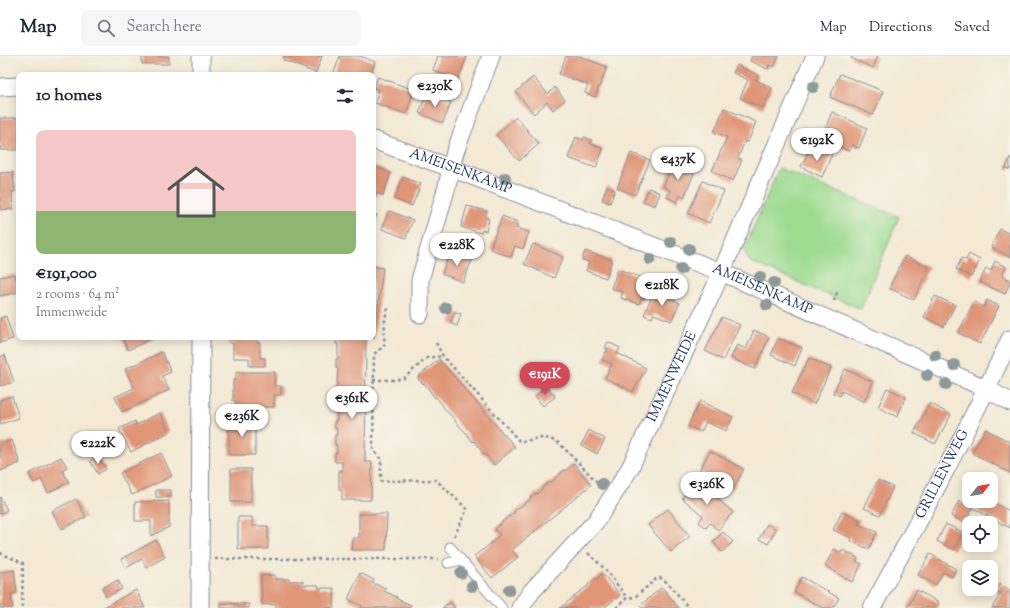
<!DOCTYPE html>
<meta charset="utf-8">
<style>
:root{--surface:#fff;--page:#f6f6f7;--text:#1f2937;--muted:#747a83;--line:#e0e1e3;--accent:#d1495b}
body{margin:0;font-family:"Sorts Mill Goudy",serif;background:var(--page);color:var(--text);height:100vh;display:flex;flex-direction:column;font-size:15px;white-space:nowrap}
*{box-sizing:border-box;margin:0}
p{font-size:13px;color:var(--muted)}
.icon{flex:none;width:22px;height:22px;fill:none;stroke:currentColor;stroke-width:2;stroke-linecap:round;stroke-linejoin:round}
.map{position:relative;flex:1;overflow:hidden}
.panel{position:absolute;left:16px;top:16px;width:360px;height:268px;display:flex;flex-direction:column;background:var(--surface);border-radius:8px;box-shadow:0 2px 10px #0003}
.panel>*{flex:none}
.needle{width:26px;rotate:59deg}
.fabs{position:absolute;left:962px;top:416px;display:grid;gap:8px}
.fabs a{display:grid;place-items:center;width:36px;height:36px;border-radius:8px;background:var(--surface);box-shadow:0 2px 10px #0003;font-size:20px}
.price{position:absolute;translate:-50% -34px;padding:0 9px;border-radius:14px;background:#fff;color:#222;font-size:13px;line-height:26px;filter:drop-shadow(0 1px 2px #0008)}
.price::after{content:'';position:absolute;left:50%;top:24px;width:12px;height:9px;margin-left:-6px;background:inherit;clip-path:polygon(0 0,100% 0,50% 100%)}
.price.current{background:var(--accent);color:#fff}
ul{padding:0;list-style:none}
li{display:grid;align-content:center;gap:8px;height:212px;padding:0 20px}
li span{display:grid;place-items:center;height:124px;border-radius:8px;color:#555}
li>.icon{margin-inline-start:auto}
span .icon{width:72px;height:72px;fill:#fffc;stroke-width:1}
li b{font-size:17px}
h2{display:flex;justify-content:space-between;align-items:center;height:48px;padding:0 20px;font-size:17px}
header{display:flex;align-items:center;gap:24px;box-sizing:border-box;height:56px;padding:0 20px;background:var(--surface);border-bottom:1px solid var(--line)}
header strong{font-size:19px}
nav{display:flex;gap:22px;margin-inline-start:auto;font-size:14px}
.search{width:280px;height:36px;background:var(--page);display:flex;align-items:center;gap:10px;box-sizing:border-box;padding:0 14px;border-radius:8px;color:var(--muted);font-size:15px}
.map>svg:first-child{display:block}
.green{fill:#9ddc91;stroke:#5c8678}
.building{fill:#e09577}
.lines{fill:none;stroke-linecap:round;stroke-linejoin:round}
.lane-casing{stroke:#878c99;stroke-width:11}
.street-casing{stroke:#878c99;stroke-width:19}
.path{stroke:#878c99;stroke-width:2.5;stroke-dasharray:3 3;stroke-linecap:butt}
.lane{stroke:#fff;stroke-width:9}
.street{stroke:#fff;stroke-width:17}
.tree{fill:#8e9a9a}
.labels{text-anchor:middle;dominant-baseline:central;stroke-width:3.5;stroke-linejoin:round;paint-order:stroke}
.street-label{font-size:14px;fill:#1b2f5e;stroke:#f7f3e8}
</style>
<header>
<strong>Map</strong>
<div class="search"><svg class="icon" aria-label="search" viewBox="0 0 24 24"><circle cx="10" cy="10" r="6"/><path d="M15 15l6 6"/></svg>Search here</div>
<nav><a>Map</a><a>Directions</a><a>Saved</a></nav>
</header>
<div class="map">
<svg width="1010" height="552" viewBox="0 0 1010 552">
<rect width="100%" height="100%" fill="#f7f3e8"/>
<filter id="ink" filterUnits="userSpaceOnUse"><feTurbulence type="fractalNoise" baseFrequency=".025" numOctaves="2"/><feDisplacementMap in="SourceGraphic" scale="8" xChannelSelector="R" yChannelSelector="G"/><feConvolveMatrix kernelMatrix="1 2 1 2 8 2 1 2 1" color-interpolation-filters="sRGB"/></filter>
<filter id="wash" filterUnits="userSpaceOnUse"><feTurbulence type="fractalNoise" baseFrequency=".012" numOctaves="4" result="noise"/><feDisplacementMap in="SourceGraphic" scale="16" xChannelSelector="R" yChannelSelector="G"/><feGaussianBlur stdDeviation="0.9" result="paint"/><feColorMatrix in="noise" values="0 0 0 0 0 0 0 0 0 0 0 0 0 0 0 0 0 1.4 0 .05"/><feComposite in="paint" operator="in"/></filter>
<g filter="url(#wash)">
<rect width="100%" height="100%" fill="#f3e9d4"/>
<path class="green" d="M779,112L899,161L861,253L749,205L744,194Z"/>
<g id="blocks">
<path class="building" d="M142,0H169V8H142Z
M285,0H322L316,17L283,4Z
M340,0H360L375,6L370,19H333Z
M438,0H467L458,24L433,14Z
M566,0H579L607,11L595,41L585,37L588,29L559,18Z
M752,0H779L774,11L769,9L768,13L750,5Z
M852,0H878L873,12L851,2Z
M737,9L758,19L756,24L772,32L763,52L740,42L748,24L733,17Z
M840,18L883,35L873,59L830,41Z
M378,21L414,34L406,58L375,47L379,34L374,32Z
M533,21L548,38L555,31L565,44L553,54L547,46L534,58L516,36Z
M427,37L451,46L443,67L419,57Z
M724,52L756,66L748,86L745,85L738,102L742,104L733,125L712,115L727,81L714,76Z
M832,56L867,72L859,92L852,89L849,95L833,88L836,81L824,75Z
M516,61L539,88L519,105L496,79Z
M0,62H19V94H0Z
M576,81L583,84L584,81L592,84L590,87L603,93L596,112L568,102Z
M820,92L832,98L822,121L801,111L809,94L817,98Z
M631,97L650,104L635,139L617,132Z
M1010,101V114L1006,112Z
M674,105L695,115L684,141L680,139L677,146L667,141L670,134L663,131Z
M373,110L391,117L383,139L377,137L374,145H373Z
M13,116L15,136H12L13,153L0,154V117Z
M403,121L421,128L412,150L394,143Z
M703,125L724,135L709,167L688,157Z
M607,130L615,134L610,147L602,144Z
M649,132L660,137L655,150L643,145Z
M467,150L487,155L485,161L489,163L486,175L482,174L481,177L461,171Z
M389,155L413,164L406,182L382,173Z
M373,157L377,159L373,169Z
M502,160L518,166L516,172L529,176L523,193L515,190L511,201L490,193Z
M1000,173L1010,178V201L991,191Z
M533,188L563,201L554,222L524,208Z
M585,195L612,204L606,222L586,215L589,206L582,204Z
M450,196L472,204L463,226L442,218Z
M969,198L980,204L971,221L956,213L962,202L966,204Z
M905,200L929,211L914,244L889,232Z
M995,205L1006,211L1002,220L1010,224V227L1005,238L980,226L986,212L991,215Z
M373,210L383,212L374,282H373Z
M618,213L651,225L644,243L641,242L639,248L621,242L623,236L611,232Z
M15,218L19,236L0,240V221Z
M654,235L680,247L671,265L654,258L652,262L644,259Z
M935,240L955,249L944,271L924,261Z
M987,244L999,250L980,288L958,277L974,246L984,251Z
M455,256L461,258L457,270L450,267Z
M6,260L13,283L0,287V262Z
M722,261L740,269L723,304L705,295Z
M754,274L769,281L755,313L731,302L737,289L746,293Z
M122,281H156L128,294Z
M229,281H257V286L260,287V302H265V310H249V302H233V287H229Z
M336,281H366L365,406H372L371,444H342V434H339V415H342V406H335V397H337V389H335V379H337V373L335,372V364H337V356H336V346H337V339H336V330H337L338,312H336V303H338V288H336Z
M778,282L802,292L795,310L771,299Z
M608,286L620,292L617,297L646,312L633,336L605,322L612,308L602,304L608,293L605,292Z
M162,296L171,316L162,320L169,334L122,356L115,341L134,332L125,313Z
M5,299L14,326L0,330V301Z
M809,302L831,312L814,348L792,337Z
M439,303L515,391L494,409L485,398L484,399L480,394L481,393L474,385L473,386L468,380V379L455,365H456L443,351V350L436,341L435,342L424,327L423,328L418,323V321Z
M845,313L873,326L864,346L842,335L840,340L833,337Z
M236,316H275L274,330H281V339H274V351H236V345H233V324H236Z
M547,330L555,341L543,350L535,340Z
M887,332L906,341L897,361L878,351Z
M12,340L19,362L0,368V344Z
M700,345L733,361L726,375L706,366L701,376L688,370Z
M930,347L951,359L935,388L914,377Z
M160,357L169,376L131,396L119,373L135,365L136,369Z
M229,366H255V399H229Z
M985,373L1010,386V417L972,397Z
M589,374L605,383L597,398L581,389Z
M12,384L20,407L0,415V389Z
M710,395L744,413L733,433L699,415Z
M161,397L172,420L132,439L120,417Z
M98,400L106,413L98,418L90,405Z
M61,401L67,411L62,414L69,426L48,437L41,423L34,427L29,418Z
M574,407L591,429L512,494L518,501L492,522L474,500L482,494H483L500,479L495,473L503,465L509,460V461L515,456L514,455L531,443L530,442L536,437L537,438L542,433V432L549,426L550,427L564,414L565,415Z
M231,413H251V446H231Z
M878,424L893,431L880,459L864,452Z
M696,425L733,456L718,474L710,467L706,472L699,466L703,460L682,442Z
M156,434H171V441H156Z
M0,441L7,454L0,458Z
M76,443L86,461L62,473L52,455Z
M169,445V471L151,480V465H135V446Z
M959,445L973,452L965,467L951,460Z
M977,445H990L1010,455V472L973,452Z
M668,453L690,480L671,496L648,469Z
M842,456L860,464L858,468L877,476L869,493L850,485L851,482L833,474Z
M359,458H387L386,494H351L352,482H359Z
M238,461H252V470H268V493H238Z
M767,468L776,473L768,488L759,483Z
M946,468L962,476L954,494L937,485Z
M723,476L733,486L722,496L713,486Z
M156,484L165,501L146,512L142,503L126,512L121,503Z
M834,493L841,497L843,494L858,502L856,505L862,508L852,526L825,510Z
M930,498L956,513L952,521L943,516L936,529L918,519Z
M14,514L17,537L11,538L13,552H0V516Z
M360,517L374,524L372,527L386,532L384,535L397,541V543L411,549L409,552H361L362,550L348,543Z
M603,518L620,539L604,552H560L565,548L574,541V540L589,529L588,528L595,522L596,523Z
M275,519V523H289V525H303V529H318L319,532H334V552H276V548L262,549L261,520Z
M802,521L839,542L833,552H823L794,536Z
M118,524L122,533L106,541L102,532Z
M1000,528L1010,534V552H992L1001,537L996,535Z
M662,531L679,552H642L640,550L641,549Z
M136,534L145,552H105L104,551Z
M917,534L939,547L936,552H907Z
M450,546L455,552H442Z
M221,547L249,548V552H221Z"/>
</g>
</g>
<g filter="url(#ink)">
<use href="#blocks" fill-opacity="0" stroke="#878c99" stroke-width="1"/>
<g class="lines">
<g class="lane-casing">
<path id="lane" d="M450,491L502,552
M448,507L461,504"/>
</g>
<g class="street-casing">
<g id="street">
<path d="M201,19V0"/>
<path d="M0,31L19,30"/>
<path id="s1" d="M373,84L467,118L721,216L987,333L1010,346"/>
<path d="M420,258V224L447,130L455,96L491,0"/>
<path d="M200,552L201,281"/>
<path id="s2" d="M520,552L532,535L596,465L612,441L630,412L714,233L815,0"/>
<path id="s3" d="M872,552C920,463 968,374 1010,283"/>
</g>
</g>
<path class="path" d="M834,245L838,234
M388,252L385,262L384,290L374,298L373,394L381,403V425L436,424L467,453L454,481
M436,287L443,300L520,386C536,383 545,378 560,388L601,430
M373,324H394L404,322L427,302L443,300
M0,497L23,507L22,552
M588,497L605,513L627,542
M215,503H438
M616,552L627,542L635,541L656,523L661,522L668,527L689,552"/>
<use href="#lane" class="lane"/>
<use href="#street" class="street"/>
</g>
<g class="tree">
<circle cx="813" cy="31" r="6"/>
<circle cx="505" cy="122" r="6"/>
<circle cx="671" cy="186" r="6"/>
<circle cx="689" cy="193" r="6"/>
<circle cx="650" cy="203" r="6"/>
<circle cx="681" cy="213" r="6"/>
<circle cx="760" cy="221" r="6"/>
<circle cx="774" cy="227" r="6"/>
<circle cx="767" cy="249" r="6"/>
<circle cx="446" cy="252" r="6"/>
<circle cx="935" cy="299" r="6"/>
<circle cx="954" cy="309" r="6"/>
<circle cx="927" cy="319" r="6"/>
<circle cx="946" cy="328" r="6"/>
<circle cx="602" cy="428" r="6"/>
<circle cx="461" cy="517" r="6"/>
<circle cx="472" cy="530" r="6"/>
<circle cx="509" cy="534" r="6"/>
</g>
</g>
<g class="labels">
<g class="street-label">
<text stroke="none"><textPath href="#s1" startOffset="93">AMEISENKAMP</textPath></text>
<text stroke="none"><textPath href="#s1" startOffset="417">AMEISENKAMP</textPath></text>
<text stroke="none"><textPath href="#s2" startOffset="279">IMMENWEIDE</textPath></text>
<text stroke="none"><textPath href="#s3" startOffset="151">GRILLENWEG</textPath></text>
</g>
</g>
</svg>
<div class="fabs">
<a><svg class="needle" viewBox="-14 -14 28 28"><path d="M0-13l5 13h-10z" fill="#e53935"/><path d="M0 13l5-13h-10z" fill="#747a83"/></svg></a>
<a><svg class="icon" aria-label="locate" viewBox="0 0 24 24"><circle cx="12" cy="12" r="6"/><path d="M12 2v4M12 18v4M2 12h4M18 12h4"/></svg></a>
<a><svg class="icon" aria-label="layers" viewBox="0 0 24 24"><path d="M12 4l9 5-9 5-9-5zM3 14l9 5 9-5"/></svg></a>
</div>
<b class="price" style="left:435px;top:52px">€230K</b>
<b class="price" style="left:817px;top:106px">€192K</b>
<b class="price" style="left:678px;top:125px">€437K</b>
<b class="price" style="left:457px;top:211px">€228K</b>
<b class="price" style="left:662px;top:251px">€218K</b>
<b class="price current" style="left:545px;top:340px">€191K</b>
<b class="price" style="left:352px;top:364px">€361K</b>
<b class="price" style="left:242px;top:382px">€236K</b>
<b class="price" style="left:98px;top:409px">€222K</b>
<b class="price" style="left:707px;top:450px">€326K</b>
<section class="panel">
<h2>10 homes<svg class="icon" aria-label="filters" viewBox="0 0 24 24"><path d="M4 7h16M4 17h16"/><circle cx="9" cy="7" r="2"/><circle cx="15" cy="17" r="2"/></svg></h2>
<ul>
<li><span style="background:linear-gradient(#f6c9c9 65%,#8fb573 0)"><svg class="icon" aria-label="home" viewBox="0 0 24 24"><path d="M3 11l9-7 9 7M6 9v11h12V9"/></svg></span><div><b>€191,000</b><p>2 rooms · 64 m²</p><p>Immenweide</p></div></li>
</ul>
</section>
</div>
